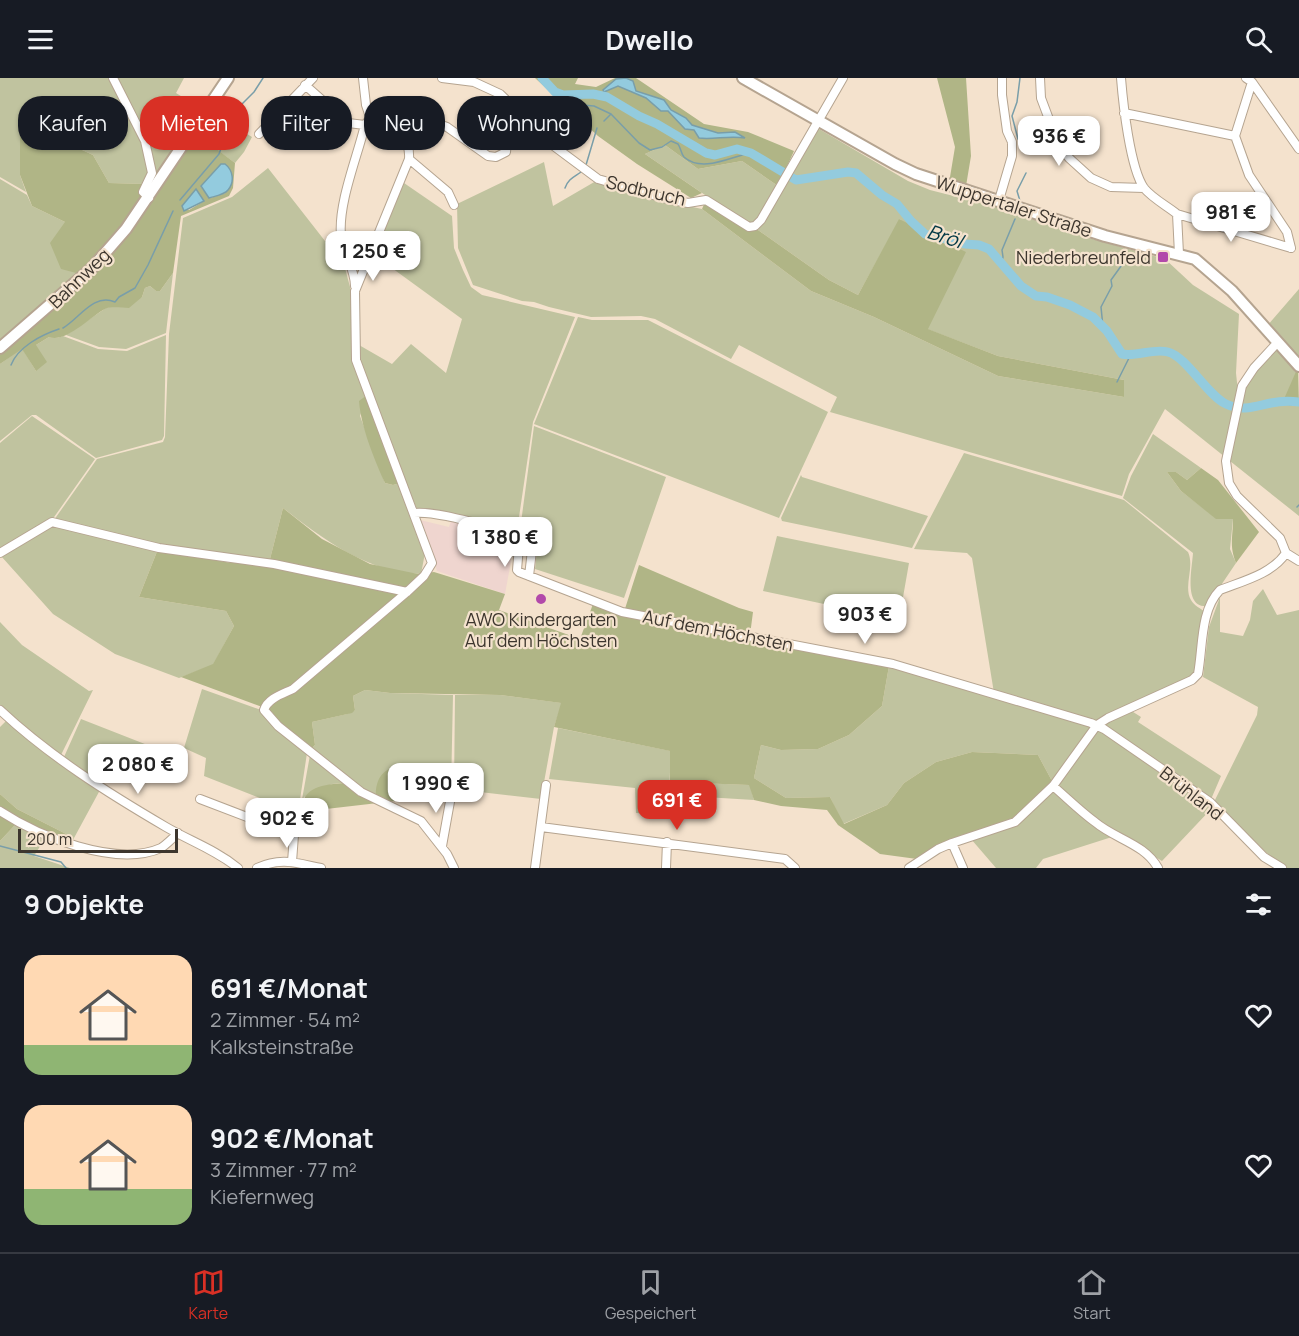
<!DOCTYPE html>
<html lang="de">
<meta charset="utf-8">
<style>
:root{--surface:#171b24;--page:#20242c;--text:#f1f3f6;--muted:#9ea1a6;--line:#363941;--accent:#d93025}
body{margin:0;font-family:Manrope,sans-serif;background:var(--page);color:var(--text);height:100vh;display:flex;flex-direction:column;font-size:22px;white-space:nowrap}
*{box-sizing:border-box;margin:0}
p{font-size:20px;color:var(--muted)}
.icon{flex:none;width:33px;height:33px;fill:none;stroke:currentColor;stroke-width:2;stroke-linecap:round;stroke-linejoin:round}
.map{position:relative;height:790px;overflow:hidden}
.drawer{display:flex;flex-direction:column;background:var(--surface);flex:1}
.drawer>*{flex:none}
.top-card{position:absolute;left:18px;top:18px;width:600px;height:54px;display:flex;gap:12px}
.scale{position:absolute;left:18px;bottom:15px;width:160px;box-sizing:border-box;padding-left:6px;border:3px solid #3d362e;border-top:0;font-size:16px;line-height:21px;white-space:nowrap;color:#3d362e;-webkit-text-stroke:4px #f4e2cd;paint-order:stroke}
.price{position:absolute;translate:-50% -51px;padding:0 14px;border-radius:12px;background:#fff;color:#222;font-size:20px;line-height:39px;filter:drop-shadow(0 2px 3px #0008)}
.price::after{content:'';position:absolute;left:50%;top:36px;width:18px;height:14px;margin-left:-9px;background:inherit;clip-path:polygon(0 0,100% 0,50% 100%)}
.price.current{background:var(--accent);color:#fff}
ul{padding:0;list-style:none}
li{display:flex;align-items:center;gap:18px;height:150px;padding:0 24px}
li span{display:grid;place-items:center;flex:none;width:168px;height:120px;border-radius:18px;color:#555}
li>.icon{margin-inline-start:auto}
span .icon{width:72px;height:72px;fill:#fffc;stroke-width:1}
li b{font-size:26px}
h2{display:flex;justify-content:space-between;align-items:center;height:72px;padding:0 24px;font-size:26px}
.pill{padding:0 21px;border-radius:24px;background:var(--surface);box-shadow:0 2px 4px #0004;font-size:21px;line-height:54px}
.pill.current{background:var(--accent);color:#fff}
header{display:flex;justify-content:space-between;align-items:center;height:78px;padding:0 24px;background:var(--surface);font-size:27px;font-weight:700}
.tabs{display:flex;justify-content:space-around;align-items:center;height:84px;border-top:2px solid var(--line);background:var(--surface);font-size:16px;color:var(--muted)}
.tabs a{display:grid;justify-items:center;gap:3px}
.tabs .current{color:var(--accent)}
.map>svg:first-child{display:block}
.education{fill:#efd5cf}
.green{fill:#c0c39f}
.forest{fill:#b0b586;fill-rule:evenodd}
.water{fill:#93cbde;stroke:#799ea9;stroke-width:1.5}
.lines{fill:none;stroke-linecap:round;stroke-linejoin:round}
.stream{stroke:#799ea9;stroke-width:1.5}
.river{stroke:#93cbde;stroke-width:9}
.minor-casing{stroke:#b5a490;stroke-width:10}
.major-casing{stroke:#b5a490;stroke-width:14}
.minor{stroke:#fff;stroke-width:8}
.major{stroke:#fff;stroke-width:10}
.poi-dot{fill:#b249aa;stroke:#f4e2cd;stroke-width:2}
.labels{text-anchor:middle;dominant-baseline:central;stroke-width:4.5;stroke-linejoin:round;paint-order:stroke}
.street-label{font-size:18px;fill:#3d362e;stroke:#f4e2cd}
.poi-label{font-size:18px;fill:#3d362e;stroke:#f4e2cd;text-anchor:end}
.water-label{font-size:20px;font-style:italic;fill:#013744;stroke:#f4e2cd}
</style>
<header><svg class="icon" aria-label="menu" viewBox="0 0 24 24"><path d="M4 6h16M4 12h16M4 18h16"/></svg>Dwello<svg class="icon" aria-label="search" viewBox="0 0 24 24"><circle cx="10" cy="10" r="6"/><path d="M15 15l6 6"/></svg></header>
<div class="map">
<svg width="1299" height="790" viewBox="0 0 1299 790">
<rect width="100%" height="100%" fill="#f4e2cd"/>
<path class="education" d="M420,442L449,449L451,443L513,458L510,489L505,516L437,493Z"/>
<path class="green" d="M0,0H112L144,65L150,94L146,106L109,105L93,77L67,65L49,49L20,97L26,114L0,99Z
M114,0H184L176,15L197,28L201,33L164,92L156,94L147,65Z
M221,40L252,59L244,74L235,85L205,63Z
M819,51L908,103L930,112L993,128L1085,159L1165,181L1193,207L1239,236L1236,295L1238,314L1225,379L1165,331L1129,396L1122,418L830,334L837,319L739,267L731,281L655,241L641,238L591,239L549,229L534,224L522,223L473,207L458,170L457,126L544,84L553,128L596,103L674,125L702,131L811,213L874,239L998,298L1124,319V302L998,278L927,251L900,141L858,217L829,202L758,152L815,52Z
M665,67L698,91L742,83L778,108L759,141L749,147L645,76Z
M268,90L325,163L338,164L353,220V268L367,317L360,338L385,405L393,407L400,405L425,475L421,496C368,495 323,461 283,430L270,481L231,485L54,442L97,381L163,364L165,359L169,256L183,140L232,119Z
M0,101L27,117L32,128L65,144L80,196L0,266Z
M404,105L452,138L454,170L463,192L471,209L482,217L575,239L533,344L518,446L512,452L417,431L381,346L358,277L359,267L392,286L411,266L446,295L462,241L374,177Z
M173,195L166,255L126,271L99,269L66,257L106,230L142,219L145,210L150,208L156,213H160Z
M1299,211V283L1267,248Z
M578,239L592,242H648L828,334L779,440L534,346Z
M166,257L164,358L162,362L96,380L36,337H32L0,363V286L22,270L36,293V267L49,259L57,260L63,258L98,271L127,273Z
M1275,271L1280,272L1298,289L1290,328H1299V438L1230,383C1233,359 1238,321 1250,300C1257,289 1266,281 1275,271Z
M32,338L95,381L52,442L0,473V365Z
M534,348L666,399L624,520L535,491L539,453L520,452Z
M1153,356L1201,390L1187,402L1176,394H1167L1181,413L1216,440L1233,441L1230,471L1236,485L1207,528C1183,530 1192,491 1193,475L1123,420L1131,398Z
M964,375L1124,422L1188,474C1195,489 1183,508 1191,522C1194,528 1201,530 1206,535L1198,590L1192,598L1094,644L994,615L972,480L967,475L914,471Z
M801,397L802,399L928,438L912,470L782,443L781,440Z
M52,447L158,471L139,519L226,533L234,548L213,587L179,600L115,576L53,536L1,478Z
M777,458L909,485L899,542L763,513Z
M1263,511L1277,537L1299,532V790H1287L1273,781L1214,724L1257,637L1258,629L1203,599L1209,549L1220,519V554L1243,558L1250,542L1253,523Z
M0,544L22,567L89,613L93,612L61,677L19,647L0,629Z
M889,588L1086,645L1092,651L1052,703L1038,677L972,674L936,684L904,705L887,727L843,746L830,719L786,720L754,700L761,667L781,672L818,671L849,657L882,628Z
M202,611L264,633L307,675L298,735L204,698L206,680L184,670Z
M365,612L390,615L453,617L451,711L431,719L413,699L376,719L357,709L310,672L315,667L312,644L347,636L355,632L353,618Z
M455,617H500L562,625L554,649L541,721L454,711Z
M1130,632L1141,639L1138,644L1221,698L1212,719L1210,720L1104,648V646Z
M81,641L178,679V686L169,697L112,675L95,700L64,679Z
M7,642L100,712L74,760L17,731L0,716V649Z
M558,650L671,673L668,737L636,735L635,710L549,701Z
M1098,651L1213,729L1162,783L1100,746L1058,710V703Z
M310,677L346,705L332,706L304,719L301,727Z
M673,704L750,707L754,722L672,717Z
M1052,710L1115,758L1043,781L1036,790H996L971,761L1016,746Z
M15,747L47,757L34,778L70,790H0V763Z"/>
<path class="forest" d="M535,0H578L575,6L596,9L615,0H636L704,46L748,54L794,73L778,108L742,83L698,91L665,67L645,76L702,115L691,120L637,86L598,58Z
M937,0H966L971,78L966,108L949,105L955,69Z
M211,33L221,40L206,63L235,85L233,110L229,118L181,138L173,195L160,213H156L150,208L145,210L142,219L129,230C122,230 111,228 105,231C91,238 65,266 49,259L36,267L47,284L36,293L22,271L0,286V277L85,203ZM221,86L225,115L210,120L201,109ZM196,112L204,123L189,132L182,128Z
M31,45L49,49L67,65L93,77L109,105L146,106L145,121L80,196L61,191L50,165L65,144L32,128L20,97V52Z
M706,122L758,152L829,202L858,217L899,141L966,174L928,251L998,278L1124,302V319L998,298L874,239L811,213L702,131Z
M1298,289L1299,328H1290L1286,326L1284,321Z
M367,317L400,405L393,407L385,405C374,381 361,349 359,323Z
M1201,390L1218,402L1259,454L1236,485C1229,467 1233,460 1233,441H1216L1181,413L1167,394H1176L1187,402Z
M283,430L322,461L370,486L418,496L434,494L505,516L499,532L580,561L593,526L623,537L639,487L739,530L753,534L750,557L889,588L882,628L849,657L818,671L781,672L761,667L754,700L786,720L830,719L844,746L887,727L904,705L936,684L972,674L1038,677L1052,703L1021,737L964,758L917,781L880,776L838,747L827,732L781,728L754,722L749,707L670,704V673L554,649L561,625L500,617L390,615L365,612L353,618L355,632L352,635L312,644L315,667L310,672L279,646L272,634L265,630L181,599L213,586L234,548L226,533L139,519L158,471L231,485L270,481Z
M397,689L413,699L431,719L387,724L376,719C375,704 381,691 397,689Z
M346,705L378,725L300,734C304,707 322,707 346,705Z
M0,716L17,731L74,760L70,766L0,731Z
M0,736L15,747L0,763Z"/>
<path class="water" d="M626,0L633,3L636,13L664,22L671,32L686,40L692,47L718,55L735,54L745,60C729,57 714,62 699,60L694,52L685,51L668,33H661L646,20L618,8L604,14L603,12L616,1Z
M221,86H225C233,92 235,104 228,112C224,117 215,118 209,120L201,108Z
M196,111L204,123L184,133L182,128Z"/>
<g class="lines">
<path class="stream" d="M582,27L594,28L611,36
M604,43L611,36L639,65L650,72L662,69L671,63L678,66C681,70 681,76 684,79C702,95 730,79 750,75
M1018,61L1012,38L1017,24L1020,0
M586,87L597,50
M565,110C568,101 574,99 581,94
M180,122L219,76L234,34L254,14L263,0
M1020,123L1017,113L1026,95
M1001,186L1003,179L1002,172L1015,141
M1103,249L1101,229L1112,208L1111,202L1124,184L1138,181L1140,178
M63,250C80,240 93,215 115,224L119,219L135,210L148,187L173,133
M11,287C18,269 41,257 59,251
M1117,304L1130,278
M1297,429L1299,427
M0,768L61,784L66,790"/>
<path class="river" d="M542,0L555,14L563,17L593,16L607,19L639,38L657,46L706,75L715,77L737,71L751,75L796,102L848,94L856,95L882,117L897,126L911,143L925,156L965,166L979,167L989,171L1021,208L1036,218L1047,219L1070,227L1093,239L1107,253L1122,276C1137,279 1153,270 1168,274C1187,279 1207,317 1226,326C1243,334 1256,328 1271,325C1281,323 1290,323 1299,324"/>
<g class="minor-casing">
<path id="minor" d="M113,0L145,63L152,95L143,114L149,120
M363,0L366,27L370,39C389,52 411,54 409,81L355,213L356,282L432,485L424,498L407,514L293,611C283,616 268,620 264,632L278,648L361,714L421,743L447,776L454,790
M442,0L474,4L500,16L518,33L535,54L598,101L667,121L688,125L706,122L749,149L755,148L761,142L843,0
M1040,0L1041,20L1059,68L1069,80L1091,100L1111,109L1144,110
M1121,0C1123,25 1130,90 1144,110C1152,120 1167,128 1177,136L1179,176
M1252,4L1299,71
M305,7L348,45L365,47L368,43
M1124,35L1235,58
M259,56L313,0
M400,56L426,44L436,45L447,49L488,78L496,79L506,74L507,64L489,45
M1235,58L1249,97L1287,154L1291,170
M1235,58L1252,4L1246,0
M409,81L448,114L454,127
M999,122L1012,78V64L1007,53L1002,17V0
M1177,136L1291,170
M355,208C355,190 343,175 341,158C338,125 357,80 365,47
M414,435C436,432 491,450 516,455C522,457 528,454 534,455L529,498
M520,456L517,492L519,494L622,534L893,586L1091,645L1104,651L1210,724L1264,779L1282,790
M0,475L52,444L159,470L274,486L407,514
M1286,475L1299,483
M0,632C49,678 108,715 166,749C190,763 216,772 238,790
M1053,708C1067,720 1080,733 1095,744C1115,761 1145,766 1158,790
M200,721L294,757
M0,733C38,758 116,790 161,770C167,766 173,760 178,755
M541,749L785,781L795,790
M952,765L963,790
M442,768L453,707
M292,784L294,757L298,737
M257,790C281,779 296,785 321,790
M535,790L546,707
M666,790L667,764
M909,790L938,771L952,765L1015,744L1053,708L1097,647L1108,640L1192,602L1198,596C1203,570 1200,532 1220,512C1243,503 1272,496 1286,475L1280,460L1237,418L1229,405L1226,383L1242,308L1254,290L1278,264"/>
</g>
<g class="major-casing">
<path id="major" d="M743,0L895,86L916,96L1105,158L1195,181L1232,213L1299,288
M0,270L92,190L126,151L228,0"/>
</g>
<use href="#minor" class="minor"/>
<use href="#major" class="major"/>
</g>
<g class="poi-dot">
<rect x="1157" y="173" width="12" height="12" rx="3"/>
<circle cx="541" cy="521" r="6"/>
</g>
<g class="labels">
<g class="street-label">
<text transform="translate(646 112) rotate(13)">Sodbruch</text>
<text transform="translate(1014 128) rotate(18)">Wuppertaler Straße</text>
<text transform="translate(79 200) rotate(-44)">Bahnweg</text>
<text transform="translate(718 552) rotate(11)">Auf dem Höchsten</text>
<text transform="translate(1192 715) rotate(38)">Brühland</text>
</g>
<g class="poi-label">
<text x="1151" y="179">Niederbreunfeld</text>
<text x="541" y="541" text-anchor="middle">AWO Kindergarten<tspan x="541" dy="21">Auf dem Höchsten</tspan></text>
</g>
<g class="water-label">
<text transform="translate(945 158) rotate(18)">Bröl</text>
</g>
</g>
</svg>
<div class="scale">200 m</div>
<b class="price" style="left:1059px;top:89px">936 €</b>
<b class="price" style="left:1231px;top:165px">981 €</b>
<b class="price" style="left:373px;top:204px">1 250 €</b>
<b class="price" style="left:505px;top:490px">1 380 €</b>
<b class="price" style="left:865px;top:567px">903 €</b>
<b class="price" style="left:138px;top:717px">2 080 €</b>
<b class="price" style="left:436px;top:736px">1 990 €</b>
<b class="price current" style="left:677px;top:753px">691 €</b>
<b class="price" style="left:287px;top:771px">902 €</b>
<div class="top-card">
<a class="pill">Kaufen</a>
<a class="pill current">Mieten</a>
<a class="pill">Filter</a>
<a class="pill">Neu</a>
<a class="pill">Wohnung</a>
</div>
</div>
<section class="drawer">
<h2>9 Objekte<svg class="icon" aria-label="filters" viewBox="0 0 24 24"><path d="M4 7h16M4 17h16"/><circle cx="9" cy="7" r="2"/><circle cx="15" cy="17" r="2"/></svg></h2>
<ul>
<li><span style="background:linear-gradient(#ffd9b3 75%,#8fb573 0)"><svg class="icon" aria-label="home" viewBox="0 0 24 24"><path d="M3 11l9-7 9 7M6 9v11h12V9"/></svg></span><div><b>691 €/Monat</b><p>2 Zimmer · 54 m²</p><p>Kalksteinstraße</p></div><svg class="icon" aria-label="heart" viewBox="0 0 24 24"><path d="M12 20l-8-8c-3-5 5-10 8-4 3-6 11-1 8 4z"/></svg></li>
<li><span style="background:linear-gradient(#ffd9b3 70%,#8fb573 0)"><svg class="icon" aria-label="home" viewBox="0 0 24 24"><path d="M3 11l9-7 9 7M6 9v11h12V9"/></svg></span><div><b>902 €/Monat</b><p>3 Zimmer · 77 m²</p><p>Kiefernweg</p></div><svg class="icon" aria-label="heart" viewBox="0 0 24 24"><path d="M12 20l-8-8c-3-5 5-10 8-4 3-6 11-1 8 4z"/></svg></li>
</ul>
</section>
<nav class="tabs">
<a class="current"><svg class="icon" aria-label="map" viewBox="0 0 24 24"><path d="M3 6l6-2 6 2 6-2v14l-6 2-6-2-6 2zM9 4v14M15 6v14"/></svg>Karte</a>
<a><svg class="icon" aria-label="saved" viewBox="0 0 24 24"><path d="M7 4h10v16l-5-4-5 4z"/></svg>Gespeichert</a>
<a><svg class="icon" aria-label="home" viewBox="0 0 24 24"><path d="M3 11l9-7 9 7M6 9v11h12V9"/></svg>Start</a>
</nav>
